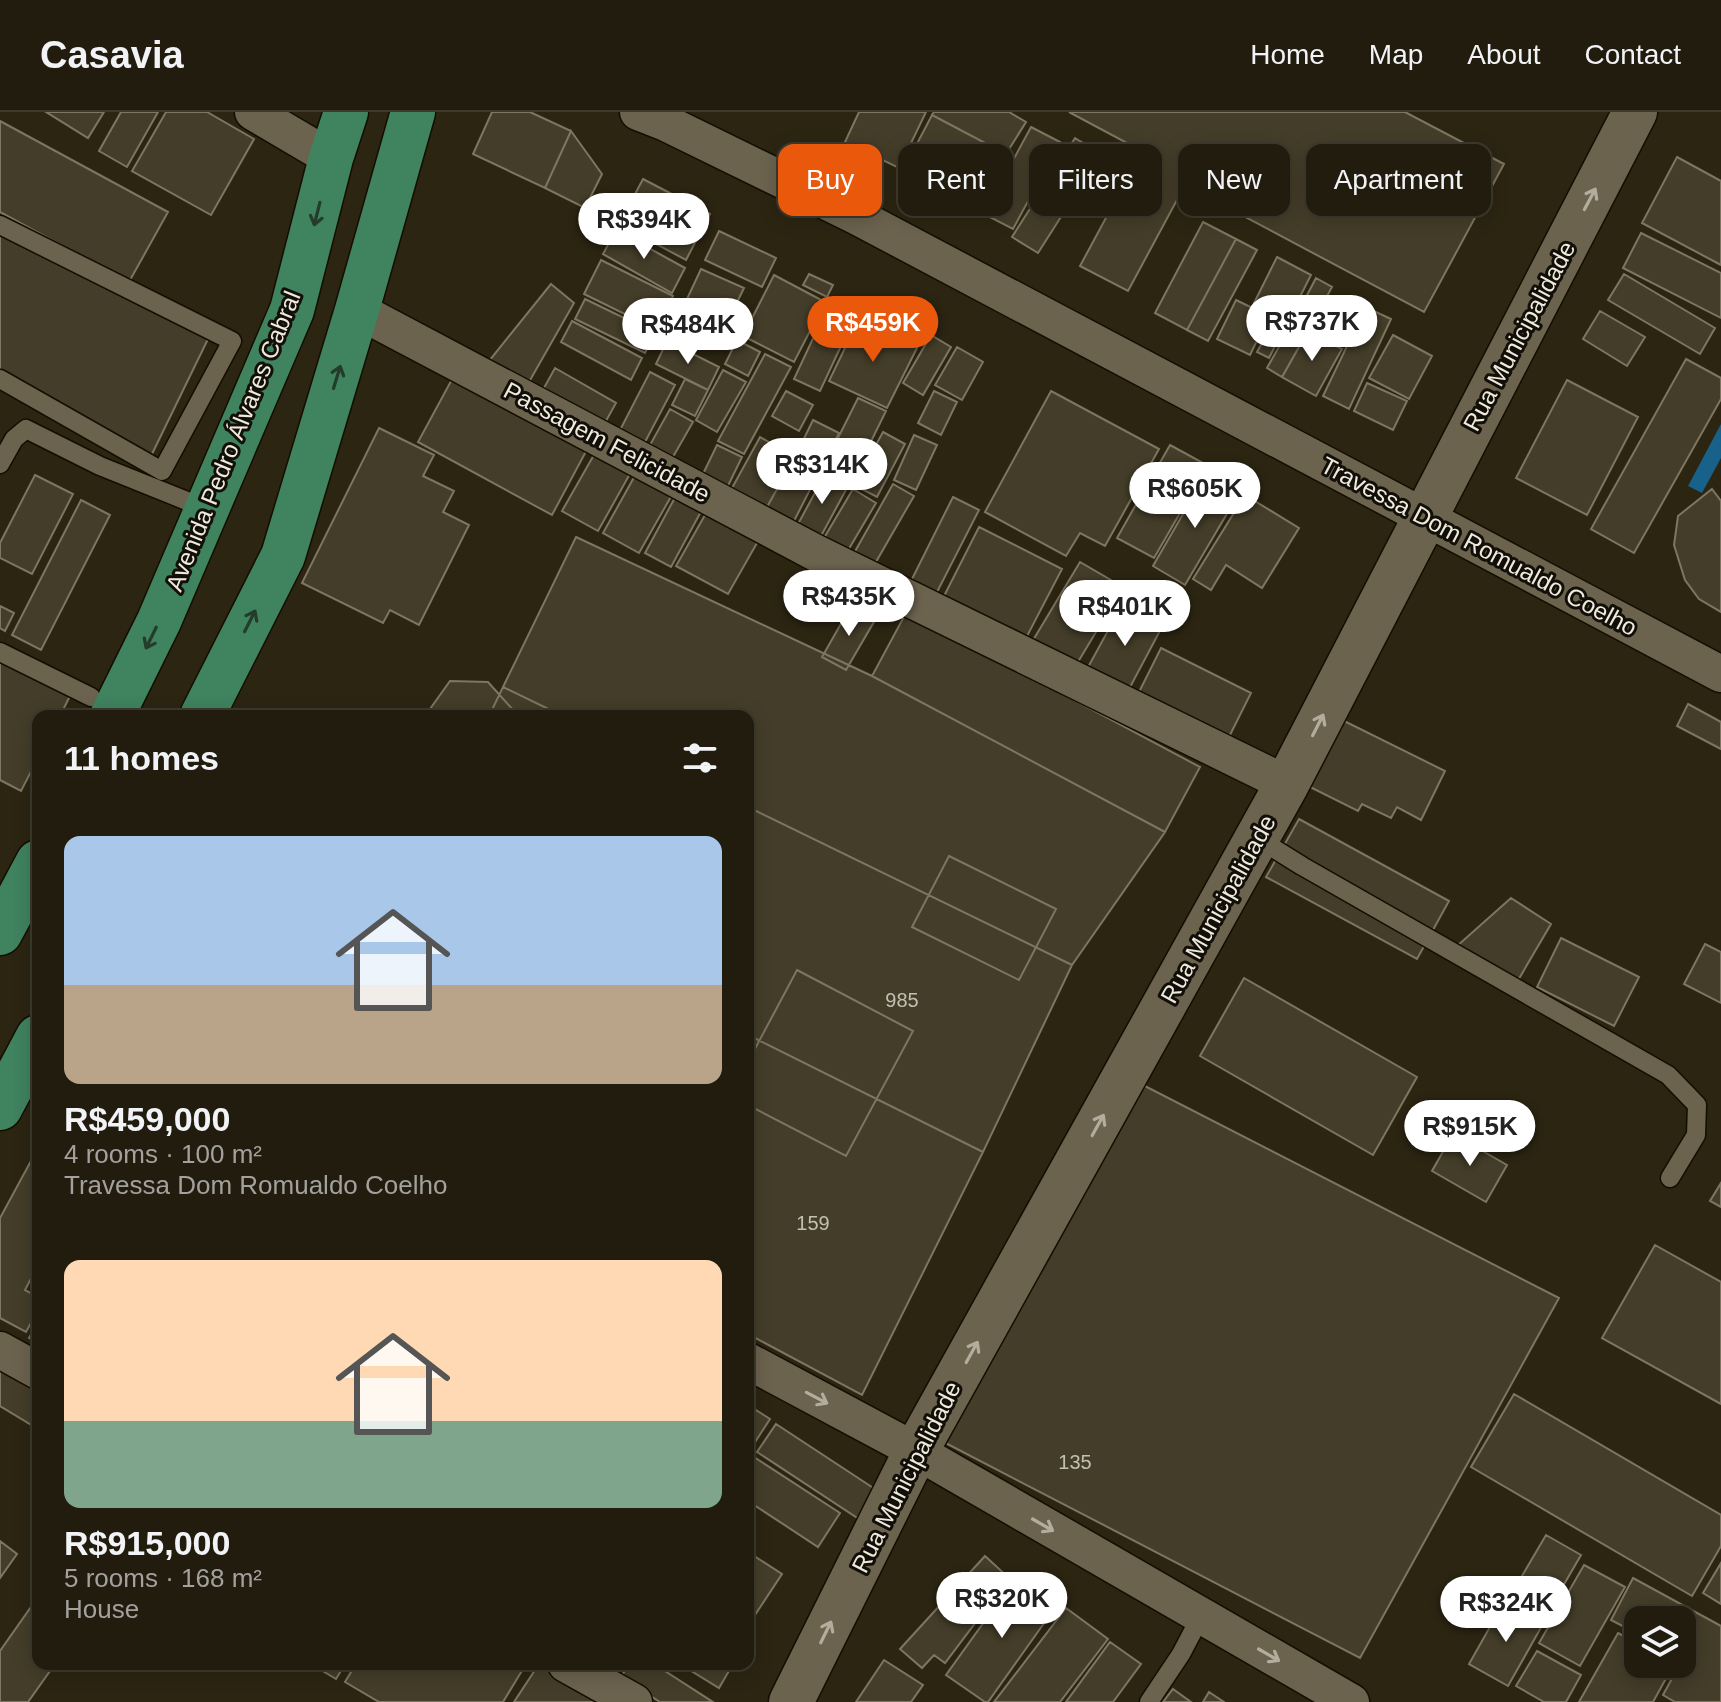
<!DOCTYPE html>
<meta charset="utf-8">
<style>
:root{--surface:#211c0e;--page:#292517;--text:#f1f3f6;--muted:#a2a19e;--line:#3e3a2e;--accent:#ea580c}
body{margin:0;font-family:Helvetica,sans-serif;background:var(--page);color:var(--text);height:100vh;display:flex;flex-direction:column;font-size:30px;white-space:nowrap}
*{box-sizing:border-box;margin:0}
p{font-size:26px;color:var(--muted)}
.icon{flex:none;width:44px;height:44px;fill:none;stroke:currentColor;stroke-width:2;stroke-linecap:round;stroke-linejoin:round}
.map{position:relative;flex:1;overflow:hidden}
.drawer{position:absolute;left:32px;top:598px;width:722px;height:960px;display:flex;flex-direction:column;background:var(--surface);border-radius:16px;box-shadow:0 4px 20px #0003,0 0 0 2px var(--line)}
.drawer>*{flex:none}
.guide{position:absolute;left:778px;top:32px;width:760px;height:72px;display:flex;gap:16px}
.controls{position:absolute;left:1624px;top:1494px;display:grid;gap:16px}
.controls a{display:grid;place-items:center;width:72px;height:72px;border-radius:16px;background:var(--surface);box-shadow:0 4px 20px #0003,0 0 0 2px var(--line);font-size:40px}
.price{position:absolute;translate:-50% -68px;padding:0 18px;border-radius:28px;background:#fff;color:#222;font-size:26px;line-height:52px;filter:drop-shadow(0 2px 4px #0008)}
.price::after{content:'';position:absolute;left:50%;top:48px;width:24px;height:18px;margin-left:-12px;background:inherit;clip-path:polygon(0 0,100% 0,50% 100%)}
.price.selected{background:var(--accent);color:#fff}
ul{padding:0;list-style:none}
li{display:grid;align-content:center;gap:16px;height:424px;padding:0 32px}
li span{display:grid;place-items:center;height:248px;border-radius:16px;color:#555}
li>.icon{margin-inline-start:auto}
span .icon{width:144px;height:144px;fill:#fffc;stroke-width:1}
li b{font-size:34px}
h2{display:flex;justify-content:space-between;align-items:center;height:96px;padding:0 32px;font-size:34px}
.tag{padding:0 28px;border-radius:16px;background:var(--surface);box-shadow:0 4px 20px #0003,0 0 0 2px var(--line);font-size:28px;line-height:72px}
.tag.selected{background:var(--accent);color:#fff}
header{display:flex;align-items:center;gap:48px;box-sizing:border-box;height:112px;padding:0 40px;background:var(--surface);border-bottom:2px solid var(--line)}
header strong{font-size:38px}
nav{display:flex;gap:44px;margin-inline-start:auto;font-size:28px}
.map>svg:first-child{display:block}
.water{fill:#17618a}
.building{fill:#443d29;stroke:#7e7661;stroke-width:2}
.lines{fill:none;stroke-linecap:round;stroke-linejoin:round}
.service-casing{stroke:#140e00;stroke-width:21}
.minor-casing{stroke:#140e00;stroke-width:39}
.tertiary-casing{stroke:#140e00;stroke-width:47}
.primary-casing{stroke:#140e00;stroke-width:47}
.service{stroke:#6b634e;stroke-width:18}
.minor{stroke:#6b634e;stroke-width:36}
.tertiary{stroke:#6b634e;stroke-width:44}
.primary{stroke:#3f835f;stroke-width:44}
.oneway{stroke:#b4ad9d}
.oneway2{stroke:#233d2a}
.labels{text-anchor:middle;dominant-baseline:central;stroke-width:6;stroke-linejoin:round;paint-order:stroke}
.number-label{font-size:20px;fill:#c4bfb1}
.street-label{font-size:24px;fill:#efeade;stroke:#110f07}
</style>
<header>
<strong>Casavia</strong>
<nav><a>Home</a><a>Map</a><a>About</a><a>Contact</a></nav>
</header>
<div class="map">
<svg width="1721" height="1590" viewBox="0 0 1721 1590">
<rect width="100%" height="100%" fill="#2c2512"/>
<path class="water" d="M1721,312V346L1702,381L1688,374Z"/>
<path class="building" d="M46,0H104L88,26Z
M121,0H158L127,55L99,39Z
M166,0H207L254,27L211,103L132,59Z
M492,0H530L571,19L545,76L473,42Z
M859,0H926L899,56L845,30Z
M934,0H1009L1026,10L1006,42L932,3Z
M1069,0H1405L1504,52L1424,200L1185,73L1128,179L1080,154L1142,39Z
M932,3L1006,42L974,103L900,64Z
M0,9L168,100L129,170L0,100Z
M1031,15L1060,30L1013,117L984,102Z
M571,19L602,62L585,96L545,76Z
M1075,26L1101,42L1038,141L1012,125Z
M1677,45L1721,69V153L1642,111Z
M643,67L710,102L686,148L619,112Z
M1203,110L1236,127L1187,218L1155,201Z
M616,118L685,156L672,181L603,142Z
M0,119L209,225L151,344L0,261Z
M719,119L776,146L762,175L705,148Z
M1641,121L1721,161V206L1623,156Z
M1236,127L1257,138L1208,229L1187,218Z
M1277,145L1311,163L1269,246L1257,240L1277,203L1254,191Z
M601,148L673,184L657,218L584,182Z
M701,157L744,176L729,207L687,187Z
M809,162L833,173L827,185L803,173Z
M1624,162L1715,216L1700,242L1608,188Z
M774,163L825,190L794,250L743,224Z
M1316,166L1332,175L1308,219L1293,210Z
M551,172L574,191L529,270L485,254Z
M585,187L655,221L645,241L575,207Z
M1348,187L1391,207L1349,297L1323,284L1348,232L1331,224Z
M831,188L857,200L820,279L794,267Z
M1236,188L1269,204L1250,243L1217,227Z
M684,192L707,204L689,237L667,225Z
M1600,199L1645,225L1627,254L1583,227Z
M859,207L917,236L887,296L829,269Z
M572,209L642,246L631,268L561,230Z
M1293,210L1308,219L1282,265L1267,256Z
M1308,219L1342,237L1316,284L1282,265Z
M931,223L951,235L923,283L903,271Z
M1393,223L1432,244L1409,287L1369,266Z
M737,228L760,240L748,264L725,252Z
M667,229L719,255L708,278L656,252Z
M957,235L983,250L962,288L935,273Z
M765,242L791,255L744,342L718,329Z
M1686,247L1721,266V287L1634,441L1591,417Z
M555,256L616,291L601,318L540,283Z
M457,258L591,330L552,403L418,330Z
M723,258L746,270L717,320L696,308Z
M650,260L675,273L644,332L619,320Z
M685,267L708,278L695,304L672,293Z
M1567,268L1638,305L1587,403L1516,366Z
M1367,271L1407,289L1393,318L1354,299Z
M786,279L813,293L799,319L772,304Z
M934,279L957,290L941,323L918,311Z
M1051,279L1159,337L1105,434L1080,421L1066,444L985,400Z
M858,286L886,299L855,362L827,348Z
M670,297L693,310L673,345L650,333Z
M813,308L839,321L794,409L767,395L795,345Z
M379,316L434,343L423,364L454,379L443,400L469,413L419,513L390,498L383,511L302,471Z
M883,320L905,332L877,385L854,373Z
M914,323L937,333L916,378L894,368Z
M760,325L795,345L767,395L732,376Z
M717,333L742,345L726,378L701,366Z
M1170,333L1203,351L1180,393L1146,375Z
M595,341L631,360L598,419L562,399Z
M637,360L673,381L639,441L603,421Z
M35,363L73,382L32,462L0,446V431Z
M824,364L847,376L821,424L798,412Z
M1205,364L1238,383L1185,473L1153,454Z
M893,372L914,384L873,455L853,443Z
M853,377L876,391L847,440L824,426Z
M1712,377L1721,389V500L1699,487L1685,468L1674,433L1678,404Z
M678,380L704,394L671,455L645,441Z
M1143,380L1180,401L1154,446L1117,426Z
M1245,383L1299,416L1262,476L1226,453L1211,478L1193,467Z
M953,385L979,398L934,486L909,473Z
M81,388L110,403L41,538L12,523Z
M709,396L761,424L728,482L676,454Z
M979,415L1062,457L1025,528L943,486Z
M576,425L872,564L1165,720L1072,853L748,695V604H563L503,575Z
M1080,450L1123,475L1072,560L1029,535Z
M862,469L890,484L878,506L849,490Z
M1122,493L1162,515L1128,579L1087,557Z
M0,494L14,501L5,519L0,516Z
M851,494L875,508L846,558L822,545Z
M907,499L1200,655L1165,720L872,564Z
M1161,536L1251,581L1224,635L1134,590Z
M0,549L70,584L60,604H38V646L21,679L0,668Z
M450,569L488,570L514,599L524,604H425Z
M503,575L563,604H489Z
M1688,592L1721,610V637L1677,614Z
M1330,602L1445,659L1421,708L1397,695L1391,706L1362,692L1358,699L1296,668Z
M748,695L1072,853L983,1040L748,923Z
M1299,707L1449,789L1417,847L1266,765Z
M949,744L1056,797L1019,868L912,815Z
M1511,786L1551,812L1510,882L1448,842Z
M1561,826L1639,865L1614,914L1537,875Z
M1705,832L1721,840V891L1684,872Z
M797,858L913,919L846,1044L748,993V950Z
M1244,866L1417,965L1373,1043L1200,944Z
M748,923L983,1040L862,1283L748,1222Z
M1137,970L1559,1186L1360,1546L936,1326Z
M1453,1022L1507,1053L1486,1090L1432,1059Z
M38,1036V1153L25,1178L38,1185V1198L26,1220L0,1206V1106Z
M1721,1071V1095L1710,1089Z
M1655,1133L1721,1170V1292L1602,1226Z
M38,1211V1231L29,1226Z
M0,1248L38,1271V1317L0,1294Z
M1514,1282L1721,1403V1434L1692,1484L1471,1355Z
M748,1293L770,1307L748,1341Z
M776,1312L887,1385L868,1413L757,1340Z
M754,1345L840,1401L818,1435L748,1389V1354Z
M1546,1423L1581,1443L1548,1500L1512,1481Z
M0,1429L17,1442L0,1466Z
M748,1440L782,1462L753,1506L748,1503Z
M985,1444L1009,1466L945,1551L934,1543L922,1556L900,1537Z
M1721,1451V1492L1703,1481Z
M1584,1453L1625,1475L1580,1554L1539,1531Z
M1017,1464L1057,1493L988,1590H985L946,1563Z
M1633,1466L1721,1514V1590H1675L1663,1583L1680,1552H1682V1508H1638V1522L1611,1508Z
M38,1485V1552H55L28,1590H0V1539Z
M1504,1490L1543,1512L1508,1574L1469,1552Z
M1066,1496L1108,1527L1060,1590H994Z
M1618,1521L1638,1532V1552H1674L1653,1590H1579Z
M1110,1530L1141,1552L1113,1590H1066Z
M1537,1539L1581,1563L1566,1590H1544L1516,1574Z
M884,1548L923,1573L911,1590H856Z
M311,1552H345L336,1567Z
M356,1552H526L503,1590H379L345,1570Z
M539,1552H550L609,1590H514Z
M629,1552H654L713,1590H660L621,1565Z
M680,1552H733L719,1576Z
M1173,1577L1191,1590H1163Z
M1209,1580L1224,1590H1203Z"/>
<g class="lines">
<g class="service-casing">
<path id="service" d="M0,113L232,229L162,359L0,267
M0,352L14,327L26,317L100,354L207,397
M0,540L91,585
M1257,726L1302,754L1668,963L1697,993L1696,1023L1670,1066
M1149,1590L1181,1542L1201,1504"/>
</g>
<g class="minor-casing">
<path id="minor" d="M253,0L331,46
M638,0L666,11L856,104L1721,562
M357,198L816,441L1287,672
M0,1238L38,1259
M748,1249L916,1339L1351,1590
M566,1552L634,1590"/>
</g>
<g class="tertiary-casing">
<path id="tertiary" d="M791,1590L916,1339L1287,672L1635,0"/>
</g>
<g class="primary-casing">
<path id="primary" d="M112,604L159,509L292,198L331,46L346,0
M202,604L283,444L357,198L413,0
M0,821L38,750
M0,996L38,925"/>
</g>
<use href="#service" class="service"/>
<use href="#minor" class="minor"/>
<use href="#tertiary" class="tertiary"/>
<use href="#primary" class="primary"/>
</g>
<defs><path id="oneway-shaft" d="M-6 0H5M1.5-3L5.5 0L1.5 3" fill="none" stroke-width="1.6" stroke-linecap="round" stroke-linejoin="round" transform="scale(2)"/></defs>
<g class="oneway">
<use href="#oneway-shaft" transform="translate(1590 87) rotate(-62)"/>
<use href="#oneway-shaft" transform="translate(1318 613) rotate(-63)"/>
<use href="#oneway-shaft" transform="translate(1098 1013) rotate(-61)"/>
<use href="#oneway-shaft" transform="translate(972 1240) rotate(-61)"/>
<use href="#oneway-shaft" transform="translate(817 1286) rotate(28)"/>
<use href="#oneway-shaft" transform="translate(1043 1413) rotate(30)"/>
<use href="#oneway-shaft" transform="translate(826 1520) rotate(-64)"/>
<use href="#oneway-shaft" transform="translate(1269 1543) rotate(30)"/>
</g>
<g class="oneway2">
<use href="#oneway-shaft" transform="translate(317 102) rotate(104)"/>
<use href="#oneway-shaft" transform="translate(337 265) rotate(-73)"/>
<use href="#oneway-shaft" transform="translate(250 509) rotate(-63)"/>
<use href="#oneway-shaft" transform="translate(151 526) rotate(116)"/>
</g>
<g class="labels">
<g class="number-label">
<text x="902" y="888">985</text>
<text x="813" y="1111">159</text>
<text x="1075" y="1350">135</text>
</g>
<g class="street-label">
<text transform="translate(1519 224) rotate(-62)">Rua Municipalidade</text>
<text transform="translate(233 329) rotate(-68)">Avenida Pedro Álvares Cabral</text>
<text transform="translate(607 330) rotate(28)">Passagem Felicidade</text>
<text transform="translate(1479 434) rotate(28)">Travessa Dom Romualdo Coelho</text>
<text transform="translate(1218 797) rotate(-61)">Rua Municipalidade</text>
<text transform="translate(906 1365) rotate(-63)">Rua Municipalidade</text>
</g>
</g>
</svg>
<div class="controls">
<a><svg class="icon" aria-label="layers" viewBox="0 0 24 24"><path d="M12 4l9 5-9 5-9-5zM3 14l9 5 9-5"/></svg></a>
</div>
<b class="price" style="left:644px;top:149px">R$394K</b>
<b class="price" style="left:1312px;top:251px">R$737K</b>
<b class="price selected" style="left:873px;top:252px">R$459K</b>
<b class="price" style="left:688px;top:254px">R$484K</b>
<b class="price" style="left:822px;top:394px">R$314K</b>
<b class="price" style="left:1195px;top:418px">R$605K</b>
<b class="price" style="left:849px;top:526px">R$435K</b>
<b class="price" style="left:1125px;top:536px">R$401K</b>
<b class="price" style="left:1470px;top:1056px">R$915K</b>
<b class="price" style="left:1002px;top:1528px">R$320K</b>
<b class="price" style="left:1506px;top:1532px">R$324K</b>
<div class="guide">
<a class="tag selected">Buy</a>
<a class="tag">Rent</a>
<a class="tag">Filters</a>
<a class="tag">New</a>
<a class="tag">Apartment</a>
</div>
<section class="drawer">
<h2>11 homes<svg class="icon" aria-label="filters" viewBox="0 0 24 24"><path d="M4 7h16M4 17h16"/><circle cx="9" cy="7" r="2"/><circle cx="15" cy="17" r="2"/></svg></h2>
<ul>
<li><span style="background:linear-gradient(#a9c7e8 60%,#b9a48a 0)"><svg class="icon" aria-label="home" viewBox="0 0 24 24"><path d="M3 11l9-7 9 7M6 9v11h12V9"/></svg></span><div><b>R$459,000</b><p>4 rooms · 100 m²</p><p>Travessa Dom Romualdo Coelho</p></div></li>
<li><span style="background:linear-gradient(#ffd9b3 65%,#7fa58c 0)"><svg class="icon" aria-label="home" viewBox="0 0 24 24"><path d="M3 11l9-7 9 7M6 9v11h12V9"/></svg></span><div><b>R$915,000</b><p>5 rooms · 168 m²</p><p>House</p></div></li>
</ul>
</section>
</div>
